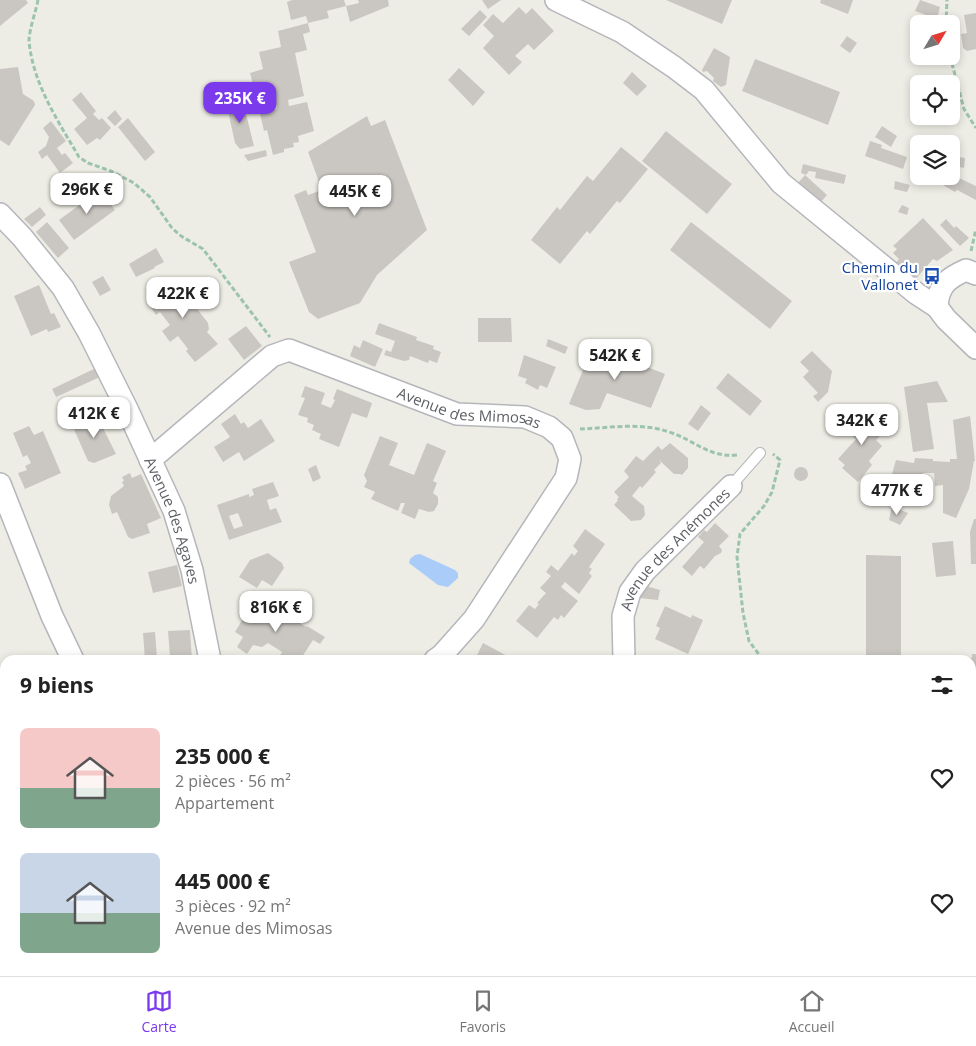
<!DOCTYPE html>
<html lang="fr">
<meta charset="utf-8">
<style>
:root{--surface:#fff;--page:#f6f6f6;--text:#222;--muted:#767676;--line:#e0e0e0;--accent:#7c3aed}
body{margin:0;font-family:"Open Sans",sans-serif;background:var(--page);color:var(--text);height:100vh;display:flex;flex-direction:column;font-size:19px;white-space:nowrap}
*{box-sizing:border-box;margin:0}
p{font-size:16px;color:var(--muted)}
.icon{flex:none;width:28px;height:28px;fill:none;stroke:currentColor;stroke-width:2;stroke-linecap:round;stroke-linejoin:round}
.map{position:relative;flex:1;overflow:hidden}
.sheet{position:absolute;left:0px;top:655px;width:976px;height:321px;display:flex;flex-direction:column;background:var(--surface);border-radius:15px 15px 0 0;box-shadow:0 2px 8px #0003}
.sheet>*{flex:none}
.needle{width:32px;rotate:52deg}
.controls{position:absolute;left:910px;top:15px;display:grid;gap:10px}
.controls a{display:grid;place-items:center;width:50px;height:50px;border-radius:8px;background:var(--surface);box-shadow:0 2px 8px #0003;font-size:25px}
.price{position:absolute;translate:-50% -42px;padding:0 11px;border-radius:10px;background:#fff;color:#222;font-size:16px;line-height:32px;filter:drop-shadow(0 1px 2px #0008)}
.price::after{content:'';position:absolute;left:50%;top:30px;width:15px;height:11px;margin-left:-8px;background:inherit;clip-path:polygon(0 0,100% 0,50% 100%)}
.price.current{background:var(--accent);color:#fff}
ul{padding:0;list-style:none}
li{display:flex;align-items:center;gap:15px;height:125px;padding:0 20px}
li span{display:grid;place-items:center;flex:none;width:140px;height:100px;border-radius:8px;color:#555}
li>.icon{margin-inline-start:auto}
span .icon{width:60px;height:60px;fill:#fffc;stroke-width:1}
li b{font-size:21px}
h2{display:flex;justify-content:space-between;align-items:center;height:60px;padding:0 20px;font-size:21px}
.dock{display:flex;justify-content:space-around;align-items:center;height:70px;border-top:1px solid var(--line);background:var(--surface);font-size:14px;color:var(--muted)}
.dock a{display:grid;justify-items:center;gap:2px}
.dock .current{color:var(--accent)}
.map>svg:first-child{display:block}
.water{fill:#a9ccf9}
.building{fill:#cac7c2;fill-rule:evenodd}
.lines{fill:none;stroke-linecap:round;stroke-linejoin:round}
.lane-casing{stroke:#b5b6bb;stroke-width:12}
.street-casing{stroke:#b5b6bb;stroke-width:24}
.path{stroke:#9cc4ad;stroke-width:3;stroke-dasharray:5 2.5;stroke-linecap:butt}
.lane{stroke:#fff;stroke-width:10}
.street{stroke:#fff;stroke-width:21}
.labels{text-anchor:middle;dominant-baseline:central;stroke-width:4.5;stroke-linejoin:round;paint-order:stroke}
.transit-label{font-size:15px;fill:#164399;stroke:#fff;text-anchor:end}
.street-label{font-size:15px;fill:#5c5f64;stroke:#fff}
</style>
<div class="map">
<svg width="976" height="976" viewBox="0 0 976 976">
<rect width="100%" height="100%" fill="#eeede5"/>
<path class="water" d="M420,554L455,570L458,573V578L448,587L438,585L409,563L410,559L415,555Z"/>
<path class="building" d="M0,0H26L28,3L0,26Z
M292,0H344L346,6L327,11L329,18L308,23L310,32L303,34L307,50L295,53L304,96L288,100L289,106L307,102L314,131L298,136L299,142L293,143L294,147L284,149V152L273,155L267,130L264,131L260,114L277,109L276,103L259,107L250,73L263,69L259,52L281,47L278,31L308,23L306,16L291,20L287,2Z
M358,0H388L389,6L350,22L346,6L359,3Z
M482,0H501L488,9Z
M666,0H732L722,24Z
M821,0H853L848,14L820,3Z
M920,0L940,7L937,19L915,11Z
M519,7L526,14L532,8L554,31L534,50L528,44L515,56L522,62L509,75L483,48L494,36L483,25L493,14L503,23Z
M480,10L487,17L469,36L461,29Z
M976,13V49L967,51L963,48L961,34L967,33L964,15Z
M847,36L857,43L850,53L840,46Z
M714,48L730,57L726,85L721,87L713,81L714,78L707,71L703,72L702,70Z
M755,59L840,92L828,125L742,91Z
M18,67L23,94L34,101L35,105L9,146L0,140V69Z
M459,68L485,92L473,106L448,80Z
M632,72L647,86L637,96L623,83Z
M81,92L96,111L93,114L99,120L102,118L111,128L100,140L97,138L87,145L74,129L87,118L72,100Z
M242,98L254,146L240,149L235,143L226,102Z
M115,110L122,119L115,126L107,118Z
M367,116L371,126L385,120L427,230L377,275L360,303L318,319L309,312L289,262L316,252L294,195L306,190L308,195L322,190L308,152Z
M128,118L155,152L145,161L118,127Z
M51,121L66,141L57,148L62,155L65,153L73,163L60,173L47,155L42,159L38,152L46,146L49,137L43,128Z
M882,126L897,136L891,147L875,137Z
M666,131L732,184L707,214L642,161Z
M870,141L882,145L881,148L907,157L903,169L865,156Z
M621,147L648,169L620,203L617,201L590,234L587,231L560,264L531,240L557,207L560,210L587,176L593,181Z
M266,150L267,156L248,161L244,155Z
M951,156L965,158L964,168L951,165Z
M803,164L846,175L844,184L815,178L816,172L809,171L806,175L801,173Z
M805,175L827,195L820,203L797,184Z
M947,178L957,183L959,178L976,186V200L957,190L955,192L943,185Z
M895,181L910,185L907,192L894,189Z
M100,190L115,210L74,240L59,220Z
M902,205L909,208L907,215L898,212Z
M40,207L46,215L32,227L24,219Z
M923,218L953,250L937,261L933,259L914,281L894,265L899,259L893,253L897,249L893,246Z
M946,219L954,228L956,226L969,238L960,246L940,225Z
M47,222L69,248L58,258L36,232Z
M691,222L792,301L770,329L670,250Z
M156,248L164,262L154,267L155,268L136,277L129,264Z
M103,276L111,290L100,296L92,282Z
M179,277L193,294L190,297L196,304L195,306L208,323L209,329L207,332L218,344L195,362L186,351L188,349L178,336L170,342L162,331L170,325L160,312L156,315L147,302Z
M39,285L51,314L54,313L61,327L48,332L47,329L31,336L14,296Z
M478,318H511L512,342H478Z
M379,323L417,337L416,340L434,346L433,349L441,352L437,363L429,360L428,363L410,356L409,360L404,361L384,355L386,350L391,352L395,341L375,334Z
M246,326L262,346L244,360L228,339Z
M548,339L568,347L565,354L546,346Z
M363,340L383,349L375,367L350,356L354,345L360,348Z
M593,346L665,374L651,408L607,393L600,409L586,410L569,404Z
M812,351L832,371L828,392L818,402L813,396L818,393L803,377L809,371L800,362Z
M524,355L556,367L547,388L540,385L538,390L525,383L527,379L518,376Z
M96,368L100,377L56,397L52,389Z
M728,373L762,401L750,416L716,388Z
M937,381L948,402L927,403L934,449L913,452L904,387Z
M305,386L325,393L321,404L331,408L335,400L333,399L337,389L372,403L367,418L352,413L339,447L319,439L321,434L312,430L314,425L307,422L308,418L298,415L305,398L301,397Z
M701,405L711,413L698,431L688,424Z
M868,410L885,424L879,431L882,434L876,440L882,446L869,461L872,465L858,482L842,468L845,465L838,459L856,439L848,432Z
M98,414L104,425L102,426L116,454L94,463L88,461L72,425Z
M235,414L241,424L244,422L248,428L261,419L275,441L244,461L239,452L223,462L214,447L230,437L221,424Z
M970,416L975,461H974L969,489L956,518L943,513V485L935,486L934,473H923L921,485L890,481L896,460L914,463L915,458L933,459V461L950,462V459H957L953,420Z
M29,426L34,435L43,431L61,473L25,489L18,473L27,470L25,466L31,463L27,455L23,457L13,433Z
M380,436L398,443L389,465L414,475L427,443L446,451L433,481L437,483L433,493L438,497V504L434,511L429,512L419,509L415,519L401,513L405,503H401L398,511L371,499L375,492L364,487L367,481L364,475Z
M670,443L688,458V468L682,475L680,474H674L659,460L661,463L654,470L656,472L642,488L640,486L632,496L644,506L645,515L641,520L631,521L614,505L618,500L617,499L619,497L614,492L629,477L624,471L636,456L643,461L658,446L662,450Z
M316,465L321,478L313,482L308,469Z
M794 474a7 7 0 1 1 14 0a7 7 0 1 1-14 0Z
M130,473L132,478L141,474L161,518L147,524L150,533L132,539L128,537L117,512L112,514L109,505L111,496L124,486L122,482L124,481L122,477Z
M273,482L279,496L267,500L270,510L276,508L282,522L229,540L217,505L249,494V497L254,495L252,489ZM238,513L243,526L234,529L229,516Z
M892,506L908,513L900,525L889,520Z
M974,519H976V564H971L970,532Z
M715,523L729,536L719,546L722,550L721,553L715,556L704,569L700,566L692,576L682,567L704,542L698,537L704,530L707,532Z
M585,529L605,544L589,567L592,569L589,573L592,576L579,594L565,582L561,587L578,601L564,618L561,615L558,620L554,617L537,638L516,621L529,605L535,609L539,604L537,603L546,593L540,588L551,576L546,572L551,565L558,571L572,553L574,556L578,551L573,546Z
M953,541L956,575L936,577L932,543Z
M268,553L282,563L284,568L272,586L262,580L257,588L239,577L250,560Z
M866,555L901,556V660H866Z
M177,565L182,586L153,593L148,572Z
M646,586L660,590L658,600L639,598Z
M253,602L268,611L271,605L306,627L307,626L325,637L320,644L313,640L300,660H277L282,652L268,643L262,647L253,645L247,654L237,647L243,637L235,632Z
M665,606L691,618L692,615L703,620L688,654L655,639L660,628L656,626Z
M190,630L192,660H145L143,633L155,632L157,658L170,657L168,631Z
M483,643L511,658L510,660H476L479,656L477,655Z
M972,654H976V794H971V660H950V657L972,658Z
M5,707V731L0,732V708Z
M0,932H5V971H11L10,976H0Z
M506,971H548L547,976H509L511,973Z
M639,971H680L678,976H639Z
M790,971H812V976H789Z
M924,971H963L960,976H922Z"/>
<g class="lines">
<g class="lane-casing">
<path id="lane" d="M731,486L760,453"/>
</g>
<g class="street-casing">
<g id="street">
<path d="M556,0L622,32L674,67L704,90L781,183L917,294L937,307L946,319L976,348"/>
<path id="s1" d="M0,214L22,237L63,288L89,333L127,409L174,511L192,570L210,660"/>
<path d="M937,307C938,285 948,278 966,270L976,274"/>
<path id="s2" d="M150,460L272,356L289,350L457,414L525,417L549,427L562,438L570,459L566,478L474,619L442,655L435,660"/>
<path d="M0,484L52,616L73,660"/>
<path id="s3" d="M624,660L623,616L630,592L645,571L731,486"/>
<path d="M250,971V976"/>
<path d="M63,976L64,971"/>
</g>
</g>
<path class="path" d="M38,0C36,11 29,30 29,41C33,84 58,121 79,157L88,163L111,171L134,183L150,197L172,228L181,236L203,249L270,337
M946,24L947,0
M950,56L964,109L976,128
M971,251L976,229
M580,429C609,428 641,422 669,432C695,440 708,458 738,455
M763,660L749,641L743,613L737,557L740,534L764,506L772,492L780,460L773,454
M971,838L976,839
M585,971L587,976"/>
<use href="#lane" class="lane"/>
<use href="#street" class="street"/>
</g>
<defs>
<g id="bus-bare" transform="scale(1.35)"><path d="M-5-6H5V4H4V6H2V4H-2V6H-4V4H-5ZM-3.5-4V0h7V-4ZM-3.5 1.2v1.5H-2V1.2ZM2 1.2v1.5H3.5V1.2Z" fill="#1a4fb4" stroke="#fff" stroke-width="2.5" paint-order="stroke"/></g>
</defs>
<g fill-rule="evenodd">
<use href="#bus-bare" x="932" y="276"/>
</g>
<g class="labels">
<g class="transit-label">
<text x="918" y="267">Chemin du<tspan x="918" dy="17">Vallonet</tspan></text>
</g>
<g class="street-label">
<text stroke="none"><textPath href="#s2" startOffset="369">Avenue des Mimosas</textPath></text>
<text stroke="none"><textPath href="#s1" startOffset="355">Avenue des Agaves</textPath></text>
<text stroke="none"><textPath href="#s3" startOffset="130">Avenue des Anémones</textPath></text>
</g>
</g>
</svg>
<div class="controls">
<a><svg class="needle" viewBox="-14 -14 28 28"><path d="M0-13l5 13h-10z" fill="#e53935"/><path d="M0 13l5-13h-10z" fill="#767676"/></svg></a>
<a><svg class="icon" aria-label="locate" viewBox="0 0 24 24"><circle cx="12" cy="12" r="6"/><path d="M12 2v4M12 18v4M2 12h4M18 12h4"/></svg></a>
<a><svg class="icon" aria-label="layers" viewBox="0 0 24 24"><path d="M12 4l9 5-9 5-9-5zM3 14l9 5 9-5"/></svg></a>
</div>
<b class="price current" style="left:240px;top:124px">235K €</b>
<b class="price" style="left:87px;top:215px">296K €</b>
<b class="price" style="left:355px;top:217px">445K €</b>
<b class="price" style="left:183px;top:319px">422K €</b>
<b class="price" style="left:615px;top:381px">542K €</b>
<b class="price" style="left:94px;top:439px">412K €</b>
<b class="price" style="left:862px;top:446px">342K €</b>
<b class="price" style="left:897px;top:516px">477K €</b>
<b class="price" style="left:276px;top:633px">816K €</b>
<section class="sheet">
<h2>9 biens<svg class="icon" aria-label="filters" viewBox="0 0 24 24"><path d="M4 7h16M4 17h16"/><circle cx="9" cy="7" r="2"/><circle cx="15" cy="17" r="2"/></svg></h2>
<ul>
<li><span style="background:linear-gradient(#f6c9c9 60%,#7fa58c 0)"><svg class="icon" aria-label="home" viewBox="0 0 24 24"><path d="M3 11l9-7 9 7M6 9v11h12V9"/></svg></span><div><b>235 000 €</b><p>2 pièces · 56 m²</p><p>Appartement</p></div><svg class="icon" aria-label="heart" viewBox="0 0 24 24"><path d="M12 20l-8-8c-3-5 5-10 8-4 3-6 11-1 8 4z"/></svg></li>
<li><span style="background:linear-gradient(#c9d6e8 60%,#7fa58c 0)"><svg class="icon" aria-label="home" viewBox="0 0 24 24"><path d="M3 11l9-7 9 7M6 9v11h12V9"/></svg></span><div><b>445 000 €</b><p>3 pièces · 92 m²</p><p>Avenue des Mimosas</p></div><svg class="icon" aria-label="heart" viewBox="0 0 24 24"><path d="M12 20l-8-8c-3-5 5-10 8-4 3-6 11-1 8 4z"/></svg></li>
</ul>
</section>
</div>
<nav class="dock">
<a class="current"><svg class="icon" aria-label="map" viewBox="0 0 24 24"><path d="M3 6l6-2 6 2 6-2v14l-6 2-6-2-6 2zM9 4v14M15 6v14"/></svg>Carte</a>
<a><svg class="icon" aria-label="saved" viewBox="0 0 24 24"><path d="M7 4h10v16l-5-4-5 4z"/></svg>Favoris</a>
<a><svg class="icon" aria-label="home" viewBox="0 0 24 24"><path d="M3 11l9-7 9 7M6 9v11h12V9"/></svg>Accueil</a>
</nav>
